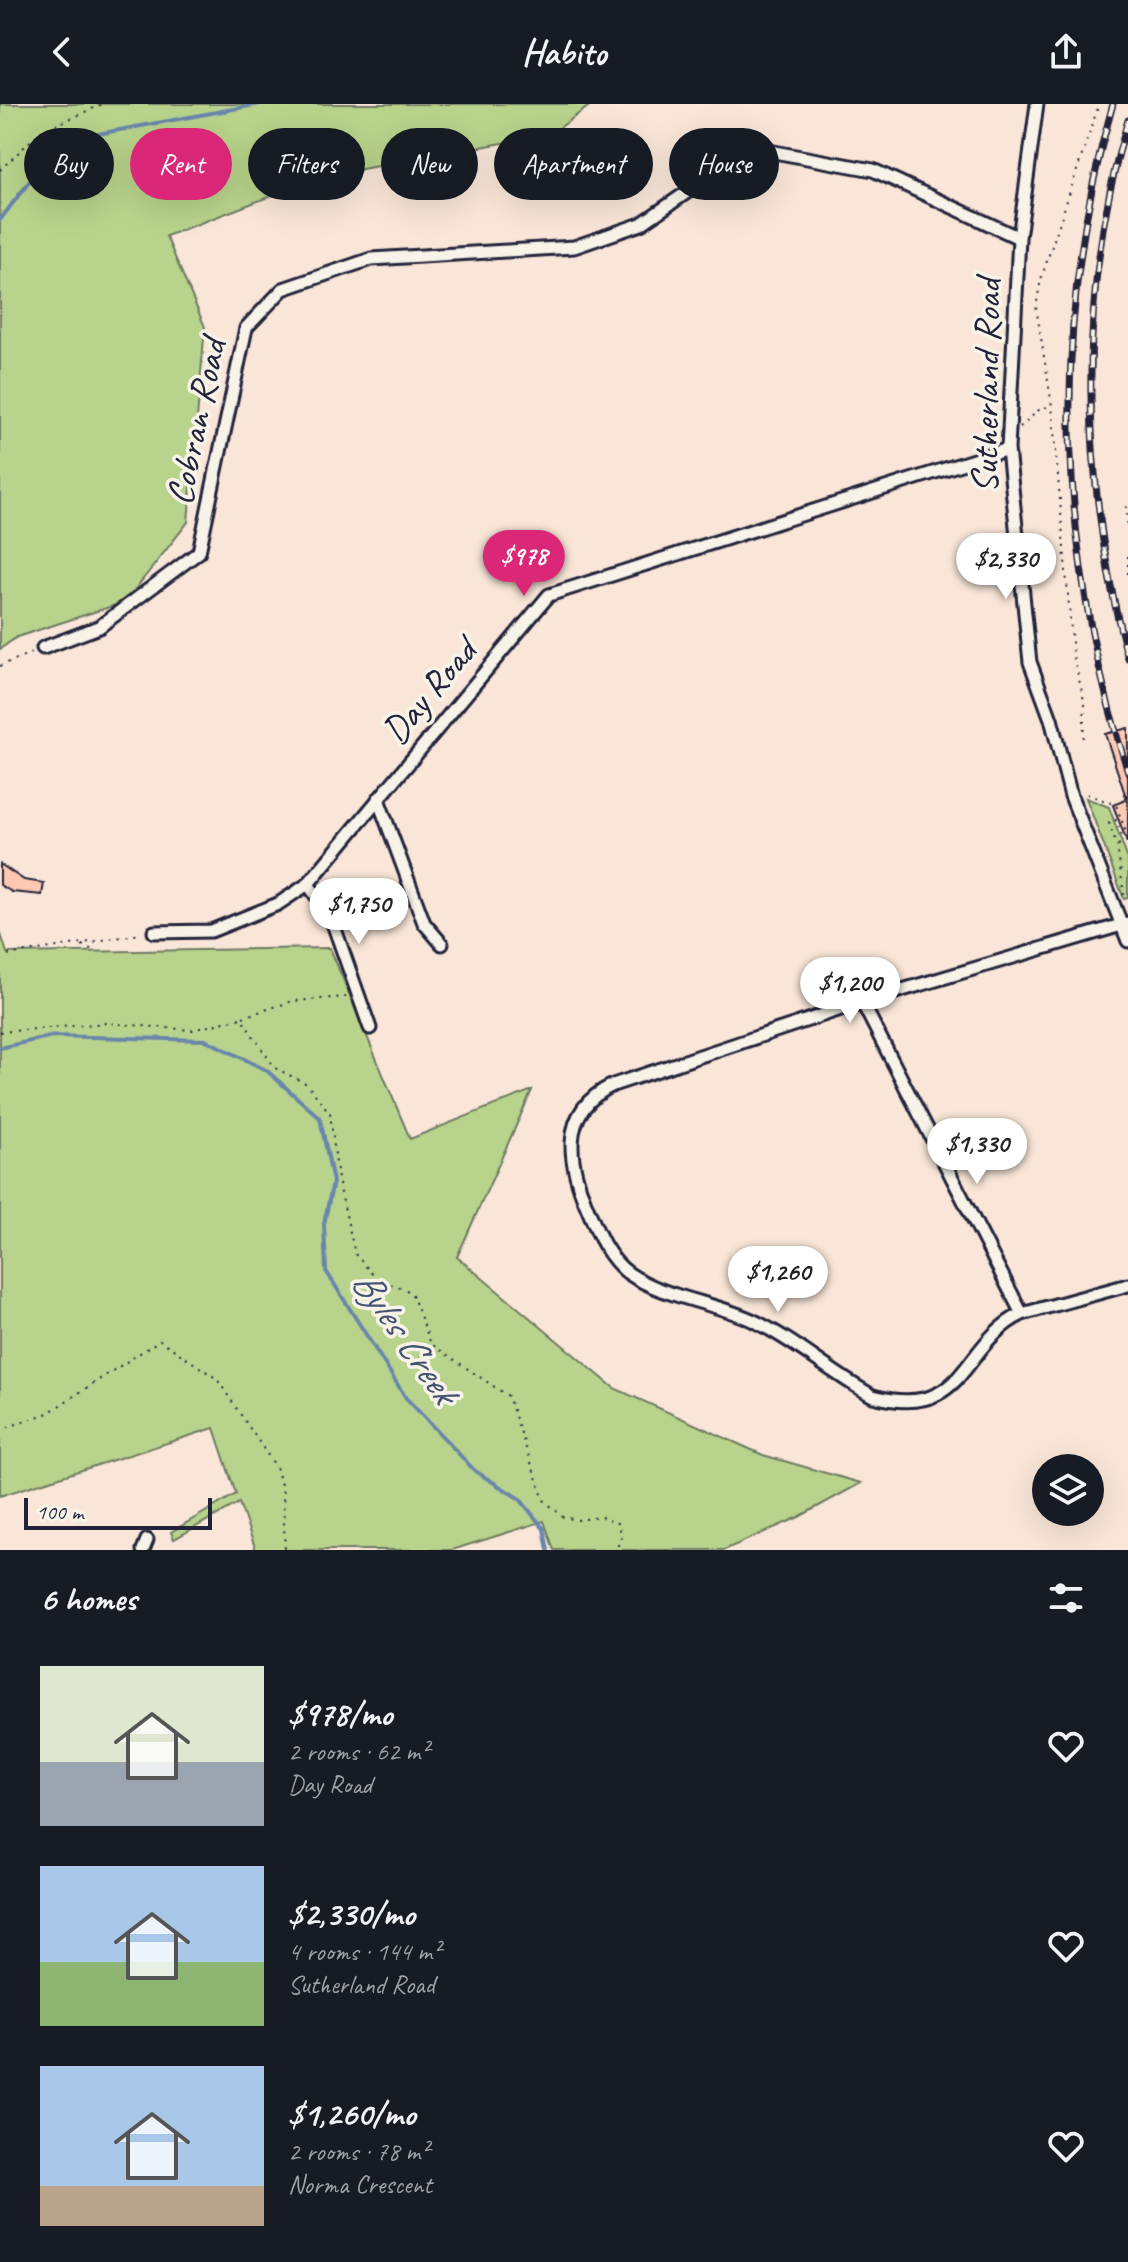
<!DOCTYPE html>
<meta charset="utf-8">
<style>
:root{--surface:#171b24;--page:#20242c;--text:#f1f3f6;--muted:#9ea1a6;--accent:#db2777}
body{margin:0;font-family:Caveat,sans-serif;background:var(--page);color:var(--text);height:100vh;display:flex;flex-direction:column;font-size:30px;white-space:nowrap}
*{box-sizing:border-box;margin:0}
p{font-size:26px;color:var(--muted)}
.icon{flex:none;width:44px;height:44px;fill:none;stroke:currentColor;stroke-width:2;stroke-linecap:round;stroke-linejoin:round}
.map{position:relative;height:1446px;overflow:hidden}
.panel{display:flex;flex-direction:column;background:var(--surface);flex:1}
.panel>*{flex:none}
.hud{position:absolute;left:24px;top:24px;width:1080px;height:72px;display:flex;gap:16px}
.buttons{position:absolute;left:1032px;top:1350px;display:grid;gap:16px}
.buttons a{display:grid;place-items:center;width:72px;height:72px;border-radius:50%;background:var(--surface);box-shadow:0 8px 32px #0002;font-size:40px}
.scale{position:absolute;left:24px;bottom:20px;width:188px;box-sizing:border-box;padding-left:8px;border:4px solid #22223b;border-top:0;font-size:22px;line-height:28px;white-space:nowrap;color:#22223b;-webkit-text-stroke:6px #f7f3e8;paint-order:stroke}
.price{position:absolute;translate:-50% -68px;padding:0 18px;border-radius:28px;background:#fff;color:#222;font-size:26px;line-height:52px;filter:drop-shadow(0 2px 4px #0008)}
.price::after{content:'';position:absolute;left:50%;top:48px;width:24px;height:18px;margin-left:-12px;background:inherit;clip-path:polygon(0 0,100% 0,50% 100%)}
.price.active{background:var(--accent);color:#fff}
ul{padding:0;list-style:none}
li{display:flex;align-items:center;gap:24px;height:200px;padding:0 40px}
li span{display:grid;place-items:center;flex:none;width:224px;height:160px;border-radius:0px;color:#555}
li>.icon{margin-inline-start:auto}
span .icon{width:96px;height:96px;fill:#fffc;stroke-width:1}
li b{font-size:34px}
h2{display:flex;justify-content:space-between;align-items:center;height:96px;padding:0 40px;font-size:34px}
.pill{padding:0 28px;border-radius:36px;background:var(--surface);box-shadow:0 8px 32px #0002;font-size:28px;line-height:72px}
.pill.active{background:var(--accent);color:#fff}
header{display:flex;justify-content:space-between;align-items:center;height:104px;padding:0 40px;background:var(--surface);font-size:36px;font-weight:600}
.map>svg:first-child{display:block}
.green{fill:#b8d38b;stroke:#6d7a63;stroke-width:2}
.lines{fill:none;stroke-linecap:round;stroke-linejoin:round}
.stream{stroke:#6b86ab;stroke-width:4}
.building{fill:#ffc9b1;stroke:#22223b;stroke-width:2}
.minor-casing{stroke:#22223b;stroke-width:17}
.path{stroke:#22223b;stroke-width:2;stroke-dasharray:2 6;stroke-linecap:butt}
.minor{stroke:#f7f3e8;stroke-width:11}
.rail-casing{stroke:#22223b;stroke-width:7}
.rail{stroke:#f7f3e8;stroke-width:4;stroke-dasharray:12;stroke-linecap:butt}
.labels{text-anchor:middle;dominant-baseline:central;stroke-width:7;stroke-linejoin:round;paint-order:stroke}
.street-label{font-size:38px;fill:#22223b;stroke:#f7f3e8}
.water-label{font-size:40px;font-style:italic;fill:#465473;stroke:#f7f3e8}
</style>
<header><svg class="icon" aria-label="back" viewBox="0 0 24 24"><path d="M15 5l-7 7 7 7"/></svg>Habito<svg class="icon" aria-label="share" viewBox="0 0 24 24"><path d="M12 15V3M7 8l5-5 5 5M5 13v7h14v-7"/></svg></header>
<div class="map">
<svg width="1128" height="1446" viewBox="0 0 1128 1446">
<rect width="100%" height="100%" fill="#f9e6d8"/>
<filter id="ink" filterUnits="userSpaceOnUse"><feTurbulence type="fractalNoise" baseFrequency=".0125" numOctaves="2"/><feDisplacementMap in="SourceGraphic" scale="16" xChannelSelector="R" yChannelSelector="G"/><feConvolveMatrix kernelMatrix="1 2 1 2 8 2 1 2 1" color-interpolation-filters="sRGB"/></filter>
<g filter="url(#ink)">
<path class="green" d="M0,0H592L551,30L324,72L166,132L205,223L188,418L125,498L17,533L0,545Z
M1086,694L1109,703L1128,756V794L1124,795Z
M0,827L7,849L330,844L410,1035L532,986L457,1153L614,1284L763,1351L861,1379L799,1413L724,1446H554L544,1417L452,1446H256L239,1399L174,1435L171,1428L236,1390L214,1324L0,1392Z"/>
<g class="lines">
<path class="stream" d="M0,116L60,37L260,0
M0,944L52,932L206,936L266,966L320,1014L333,1078L324,1120L326,1167L406,1294L475,1367L520,1395L544,1425L548,1446"/>
</g>
<path class="building" d="M1128,624V693H1126L1105,630Z
M1128,695V738H1127L1113,701Z
M0,760L24,776L44,779L42,791L12,788L0,781Z"/>
<g class="lines">
<g class="minor-casing">
<path id="minor" d="M1037,0L1019,134L1008,345L1030,558L1051,615L1071,692L1128,837
M43,544L99,523L199,448L246,224L283,185L371,155L574,143L641,120L696,82L774,48L873,66L1019,134
M378,695L424,819L442,840
M308,780L330,811L370,924
M154,828L211,827L278,800L308,780L549,491L1008,345
M862,898L1022,1210L1128,1181
M1022,1210C960,1240 968,1317 873,1292C832,1270 796,1237 754,1217C714,1198 664,1194 628,1169C608,1154 598,1130 589,1108C569,1062 556,1008 613,981L862,898L1128,819
M143,1446L147,1436"/>
</g>
<path class="path" d="M0,66L40,28L103,0
M1020,323L1040,305L1051,302
M1126,402L1128,425
M1128,452V470
M0,562L31,549
M1083,634L1085,601L1073,550L1052,302L1036,203L1041,175L1099,0
M1087,690L1116,701L1127,731
M1118,741L1128,737
M1124,791L1117,742L1109,719L1116,716L1123,735L1128,733
M82,841L90,845L95,839
M0,852L141,830
M243,913L293,897L346,893
M0,928L107,919L192,926L241,914L275,964L307,980L330,1009L338,1076L355,1150L376,1174L411,1188L431,1240L508,1292L544,1396L563,1413L578,1416L601,1413L619,1420L621,1434L616,1446
M0,1326L48,1309L160,1236L217,1275L277,1365L283,1389L285,1446"/>
<use href="#minor" class="minor"/>
<g class="rail-casing">
<path id="rail" d="M1113,0C1049,220 1058,450 1128,668
M1128,16C1076,190 1081,381 1128,555"/>
</g>
<use href="#rail" class="rail"/>
</g>
</g>
<g class="labels">
<g class="street-label">
<text transform="translate(986 282) rotate(-89)">Sutherland Road</text>
<text transform="translate(196 318) rotate(-78)">Cobran Road</text>
<text transform="translate(429 587) rotate(-50)">Day Road</text>
</g>
<g class="water-label">
<text transform="translate(405 1232) rotate(55)">Byles Creek</text>
</g>
</g>
</svg>
<div class="buttons">
<a><svg class="icon" aria-label="layers" viewBox="0 0 24 24"><path d="M12 4l9 5-9 5-9-5zM3 14l9 5 9-5"/></svg></a>
</div>
<div class="scale">100 m</div>
<b class="price active" style="left:524px;top:494px">$978</b>
<b class="price" style="left:1006px;top:497px">$2,330</b>
<b class="price" style="left:359px;top:842px">$1,750</b>
<b class="price" style="left:850px;top:921px">$1,200</b>
<b class="price" style="left:977px;top:1082px">$1,330</b>
<b class="price" style="left:778px;top:1210px">$1,260</b>
<div class="hud">
<a class="pill">Buy</a>
<a class="pill active">Rent</a>
<a class="pill">Filters</a>
<a class="pill">New</a>
<a class="pill">Apartment</a>
<a class="pill">House</a>
</div>
</div>
<section class="panel">
<h2>6 homes<svg class="icon" aria-label="filters" viewBox="0 0 24 24"><path d="M4 7h16M4 17h16"/><circle cx="9" cy="7" r="2"/><circle cx="15" cy="17" r="2"/></svg></h2>
<ul>
<li><span style="background:linear-gradient(#dfe7d0 60%,#9aa5b1 0)"><svg class="icon" aria-label="home" viewBox="0 0 24 24"><path d="M3 11l9-7 9 7M6 9v11h12V9"/></svg></span><div><b>$978/mo</b><p>2 rooms · 62 m²</p><p>Day Road</p></div><svg class="icon" aria-label="heart" viewBox="0 0 24 24"><path d="M12 20l-8-8c-3-5 5-10 8-4 3-6 11-1 8 4z"/></svg></li>
<li><span style="background:linear-gradient(#a9c7e8 60%,#8fb573 0)"><svg class="icon" aria-label="home" viewBox="0 0 24 24"><path d="M3 11l9-7 9 7M6 9v11h12V9"/></svg></span><div><b>$2,330/mo</b><p>4 rooms · 144 m²</p><p>Sutherland Road</p></div><svg class="icon" aria-label="heart" viewBox="0 0 24 24"><path d="M12 20l-8-8c-3-5 5-10 8-4 3-6 11-1 8 4z"/></svg></li>
<li><span style="background:linear-gradient(#a9c7e8 75%,#b9a48a 0)"><svg class="icon" aria-label="home" viewBox="0 0 24 24"><path d="M3 11l9-7 9 7M6 9v11h12V9"/></svg></span><div><b>$1,260/mo</b><p>2 rooms · 78 m²</p><p>Norma Crescent</p></div><svg class="icon" aria-label="heart" viewBox="0 0 24 24"><path d="M12 20l-8-8c-3-5 5-10 8-4 3-6 11-1 8 4z"/></svg></li>
</ul>
</section>
